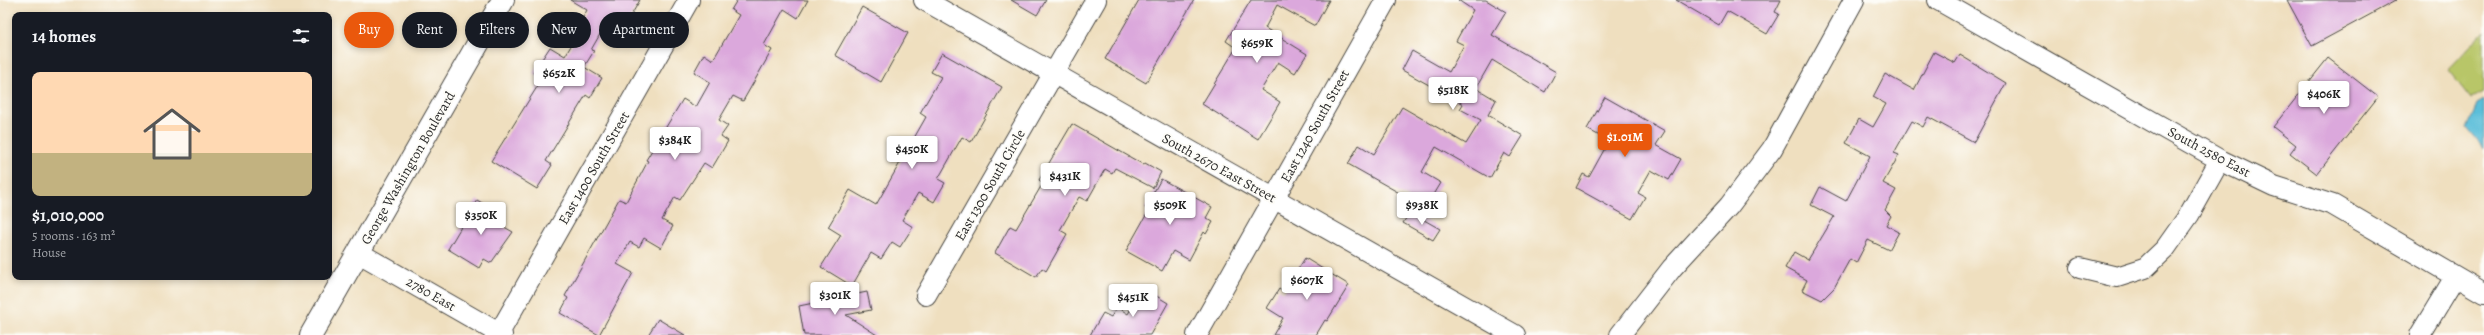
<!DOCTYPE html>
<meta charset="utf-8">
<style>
:root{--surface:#171b24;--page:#242831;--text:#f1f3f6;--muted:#9ea1a6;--accent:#ea580c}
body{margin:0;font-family:Alegreya,serif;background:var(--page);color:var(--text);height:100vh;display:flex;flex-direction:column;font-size:15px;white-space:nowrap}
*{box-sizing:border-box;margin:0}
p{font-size:13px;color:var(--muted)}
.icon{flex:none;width:22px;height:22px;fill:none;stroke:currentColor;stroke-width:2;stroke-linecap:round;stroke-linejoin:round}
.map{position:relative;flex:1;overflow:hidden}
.drawer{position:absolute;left:12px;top:12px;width:320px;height:268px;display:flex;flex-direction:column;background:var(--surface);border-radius:8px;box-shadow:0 2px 6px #0003}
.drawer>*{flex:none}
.hud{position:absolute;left:344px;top:12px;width:380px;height:36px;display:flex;gap:8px}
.price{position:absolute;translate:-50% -34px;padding:0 9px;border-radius:4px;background:#fff;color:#222;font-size:13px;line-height:26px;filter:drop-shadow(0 1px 2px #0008)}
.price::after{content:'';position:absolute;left:50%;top:24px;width:12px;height:9px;margin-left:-6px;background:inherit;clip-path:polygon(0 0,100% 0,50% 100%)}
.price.active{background:var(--accent);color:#fff}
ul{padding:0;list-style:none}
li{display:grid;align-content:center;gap:8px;height:212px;padding:0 20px}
li span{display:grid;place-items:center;height:124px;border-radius:8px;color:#555}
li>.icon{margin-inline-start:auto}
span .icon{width:72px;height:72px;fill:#fffc;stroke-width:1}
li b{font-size:17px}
h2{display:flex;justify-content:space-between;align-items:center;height:48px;padding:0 20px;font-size:17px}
.tag{padding:0 14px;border-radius:18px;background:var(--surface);box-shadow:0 2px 6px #0003;font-size:14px;line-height:36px}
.tag.active{background:var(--accent);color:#fff}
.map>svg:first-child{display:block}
.green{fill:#b8c668;stroke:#72784a}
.water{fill:#5abed9;stroke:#427482}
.building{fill:#dba8dc}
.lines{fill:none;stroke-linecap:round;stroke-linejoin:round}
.street-casing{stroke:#484641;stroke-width:22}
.secondary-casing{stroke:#484641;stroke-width:24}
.street{stroke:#fff;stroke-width:20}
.secondary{stroke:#fff;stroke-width:22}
.labels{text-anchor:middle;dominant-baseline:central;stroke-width:4;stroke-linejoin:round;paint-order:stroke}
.street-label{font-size:14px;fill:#2b2b2b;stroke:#fdfcf7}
</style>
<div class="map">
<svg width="2484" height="335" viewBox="0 0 2484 335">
<rect width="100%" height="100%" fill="#fdfcf7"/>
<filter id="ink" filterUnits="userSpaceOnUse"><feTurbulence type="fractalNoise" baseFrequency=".025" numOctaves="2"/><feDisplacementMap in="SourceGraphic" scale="8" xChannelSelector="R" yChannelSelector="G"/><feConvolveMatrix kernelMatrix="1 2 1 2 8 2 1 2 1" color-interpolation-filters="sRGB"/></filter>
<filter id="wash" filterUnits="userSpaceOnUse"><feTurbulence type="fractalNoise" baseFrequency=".012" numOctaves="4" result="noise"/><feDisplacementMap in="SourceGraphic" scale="16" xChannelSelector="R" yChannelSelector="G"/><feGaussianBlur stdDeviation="0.9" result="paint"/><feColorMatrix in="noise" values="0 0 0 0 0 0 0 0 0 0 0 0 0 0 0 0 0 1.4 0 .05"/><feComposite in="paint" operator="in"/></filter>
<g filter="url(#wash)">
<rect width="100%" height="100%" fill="#efdfbf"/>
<path class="green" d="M2484,31V93L2471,99L2448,70Z"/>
<path class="water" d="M2484,100V149L2467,128L2477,104Z"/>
<g id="blocks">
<path class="building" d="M570,0H640L622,31L607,22L591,50L594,51L584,67L602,78L590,98L586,95L563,133L546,161L552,165L537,189L491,161L542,79L533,73L550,47L565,56L582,27L579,25L587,10Z
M737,0H808L798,18L784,9L764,45L772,50L743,101L733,96L719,120L728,126L721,136L728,141L712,168L704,163L680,200L675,197L662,220L673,226L661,248L644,238L639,247L630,242L617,264L633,273L599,335L560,313L568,298L565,296L619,199L626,202L648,161L646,160L683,99L696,107L710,82L694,72L704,54L713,60L739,15L731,10Z
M1011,0H1046L1037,15Z
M1139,0H1194L1146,83L1105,59Z
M1251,0H1329L1315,26L1277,5L1265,28L1307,54L1295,73L1278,62L1261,90L1280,102L1258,139L1202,104L1236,48L1226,41Z
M1458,0H1486L1506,12L1492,35L1556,72L1545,92L1492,60L1476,88L1496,100L1488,115L1523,136L1510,157L1504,153L1490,178L1436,147L1422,172L1441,183L1426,208L1348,164L1359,145L1374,154L1402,107L1466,144L1481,120L1460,109L1463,104L1402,70L1412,51L1449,72L1464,45L1456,41L1473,10Z
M1676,0H1781L1775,12L1779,14L1767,34L1727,11L1719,25Z
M2287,0H2397L2312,46Z
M862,7L908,33L881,82L835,55Z
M1934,52L1955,63L1960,55L2006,83L1974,142L1928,117L1923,127L1912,121L1894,153L1899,155L1883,183L1896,190L1885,210L1891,216L1886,225L1899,232L1889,250L1868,240L1856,263L1850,259L1834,288L1822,300L1802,290L1807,280L1785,268L1794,252L1808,260L1834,217L1811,205L1820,187L1846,201L1870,156L1846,143L1859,119L1873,127L1886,104L1873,97L1885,74L1914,90Z
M942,53L1002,87L971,142L962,137L938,179L945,183L934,202L918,193L902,220L913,227L900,247L892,242L881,259L871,253L852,286L821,267L841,235L828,227L850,190L876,205L926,117L920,113L941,77L931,72Z
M2328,58L2378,97L2317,174L2290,153L2296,145L2273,127Z
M1605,97L1665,131L1656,145L1681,159L1669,180L1651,170L1638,193L1645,197L1632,219L1576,188L1583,174L1589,177L1609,141L1587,129Z
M1072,124L1144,165L1145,163L1161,172L1153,188L1115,168L1112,173L1105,169L1087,201L1079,197L1060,230L1067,234L1046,271L1042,268L1036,277L995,253L1010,226L1016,229L1043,183L1039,180Z
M1161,179L1212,207L1206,218L1213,222L1206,234L1204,232L1189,260L1173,251L1162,271L1126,251L1149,210L1145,208Z
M477,200L504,216L499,224L513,232L491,263L484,259L479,268L448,249Z
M1410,212L1440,229L1433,240L1403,223Z
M1305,258L1349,285L1327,321L1325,320L1316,335H1273L1283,318L1267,308L1279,289L1284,292Z
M1143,288L1168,303L1150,335H1090L1103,313L1111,317L1117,307L1128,314Z
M867,292L871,310L846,315L877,335H804L799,306Z
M658,319L685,335H648Z"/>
</g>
</g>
<g filter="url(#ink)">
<use href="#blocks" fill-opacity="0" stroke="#484641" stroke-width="1"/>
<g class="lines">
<g class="street-casing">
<path id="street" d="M924,0L1515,335
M1938,0L2220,160L2274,186L2333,205L2484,293
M359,253L502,335
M2080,268L2117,277L2145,268L2165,249L2189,215L2220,160
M926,295L1096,0
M498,335L689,0
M1197,335L1386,0
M1620,335L1672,268L1729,206L1772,149L1854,0
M2420,335L2455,277"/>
</g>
<g class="secondary-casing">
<path id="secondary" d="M311,335L503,0"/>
</g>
<use href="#street" class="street"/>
<use href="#secondary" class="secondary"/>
</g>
</g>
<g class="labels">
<g class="street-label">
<text transform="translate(1315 126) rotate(-61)">East 1240 South Street</text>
<text transform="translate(2209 152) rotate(28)">South 2580 East</text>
<text transform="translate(408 168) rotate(-60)">George Washington Boulevard</text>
<text transform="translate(594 168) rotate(-60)">East 1400 South Street</text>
<text transform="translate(1219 168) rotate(29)">South 2670 East Street</text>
<text transform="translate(990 185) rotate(-60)">East 1300 South Circle</text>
<text transform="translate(431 294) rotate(30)">2780 East</text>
</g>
</g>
</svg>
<b class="price" style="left:1257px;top:64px">$659K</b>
<b class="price" style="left:559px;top:94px">$652K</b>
<b class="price" style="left:1453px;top:111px">$518K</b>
<b class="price" style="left:2324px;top:115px">$406K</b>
<b class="price active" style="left:1625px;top:158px">$1.01M</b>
<b class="price" style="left:675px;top:161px">$384K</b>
<b class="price" style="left:912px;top:170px">$450K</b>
<b class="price" style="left:1065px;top:197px">$431K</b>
<b class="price" style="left:1170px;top:226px">$509K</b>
<b class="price" style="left:1422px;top:226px">$938K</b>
<b class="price" style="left:481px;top:236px">$350K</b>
<b class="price" style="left:1307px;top:301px">$607K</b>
<b class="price" style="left:835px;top:316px">$301K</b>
<b class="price" style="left:1133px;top:318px">$451K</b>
<div class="hud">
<a class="tag active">Buy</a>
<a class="tag">Rent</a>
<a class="tag">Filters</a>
<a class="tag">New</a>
<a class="tag">Apartment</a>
</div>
<section class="drawer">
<h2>14 homes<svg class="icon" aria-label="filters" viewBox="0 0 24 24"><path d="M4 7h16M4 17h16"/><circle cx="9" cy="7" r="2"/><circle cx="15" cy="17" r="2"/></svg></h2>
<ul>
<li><span style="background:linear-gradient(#ffd9b3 65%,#c2b280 0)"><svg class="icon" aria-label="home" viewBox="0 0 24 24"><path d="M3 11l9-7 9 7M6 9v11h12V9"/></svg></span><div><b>$1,010,000</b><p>5 rooms · 163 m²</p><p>House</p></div></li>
</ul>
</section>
</div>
